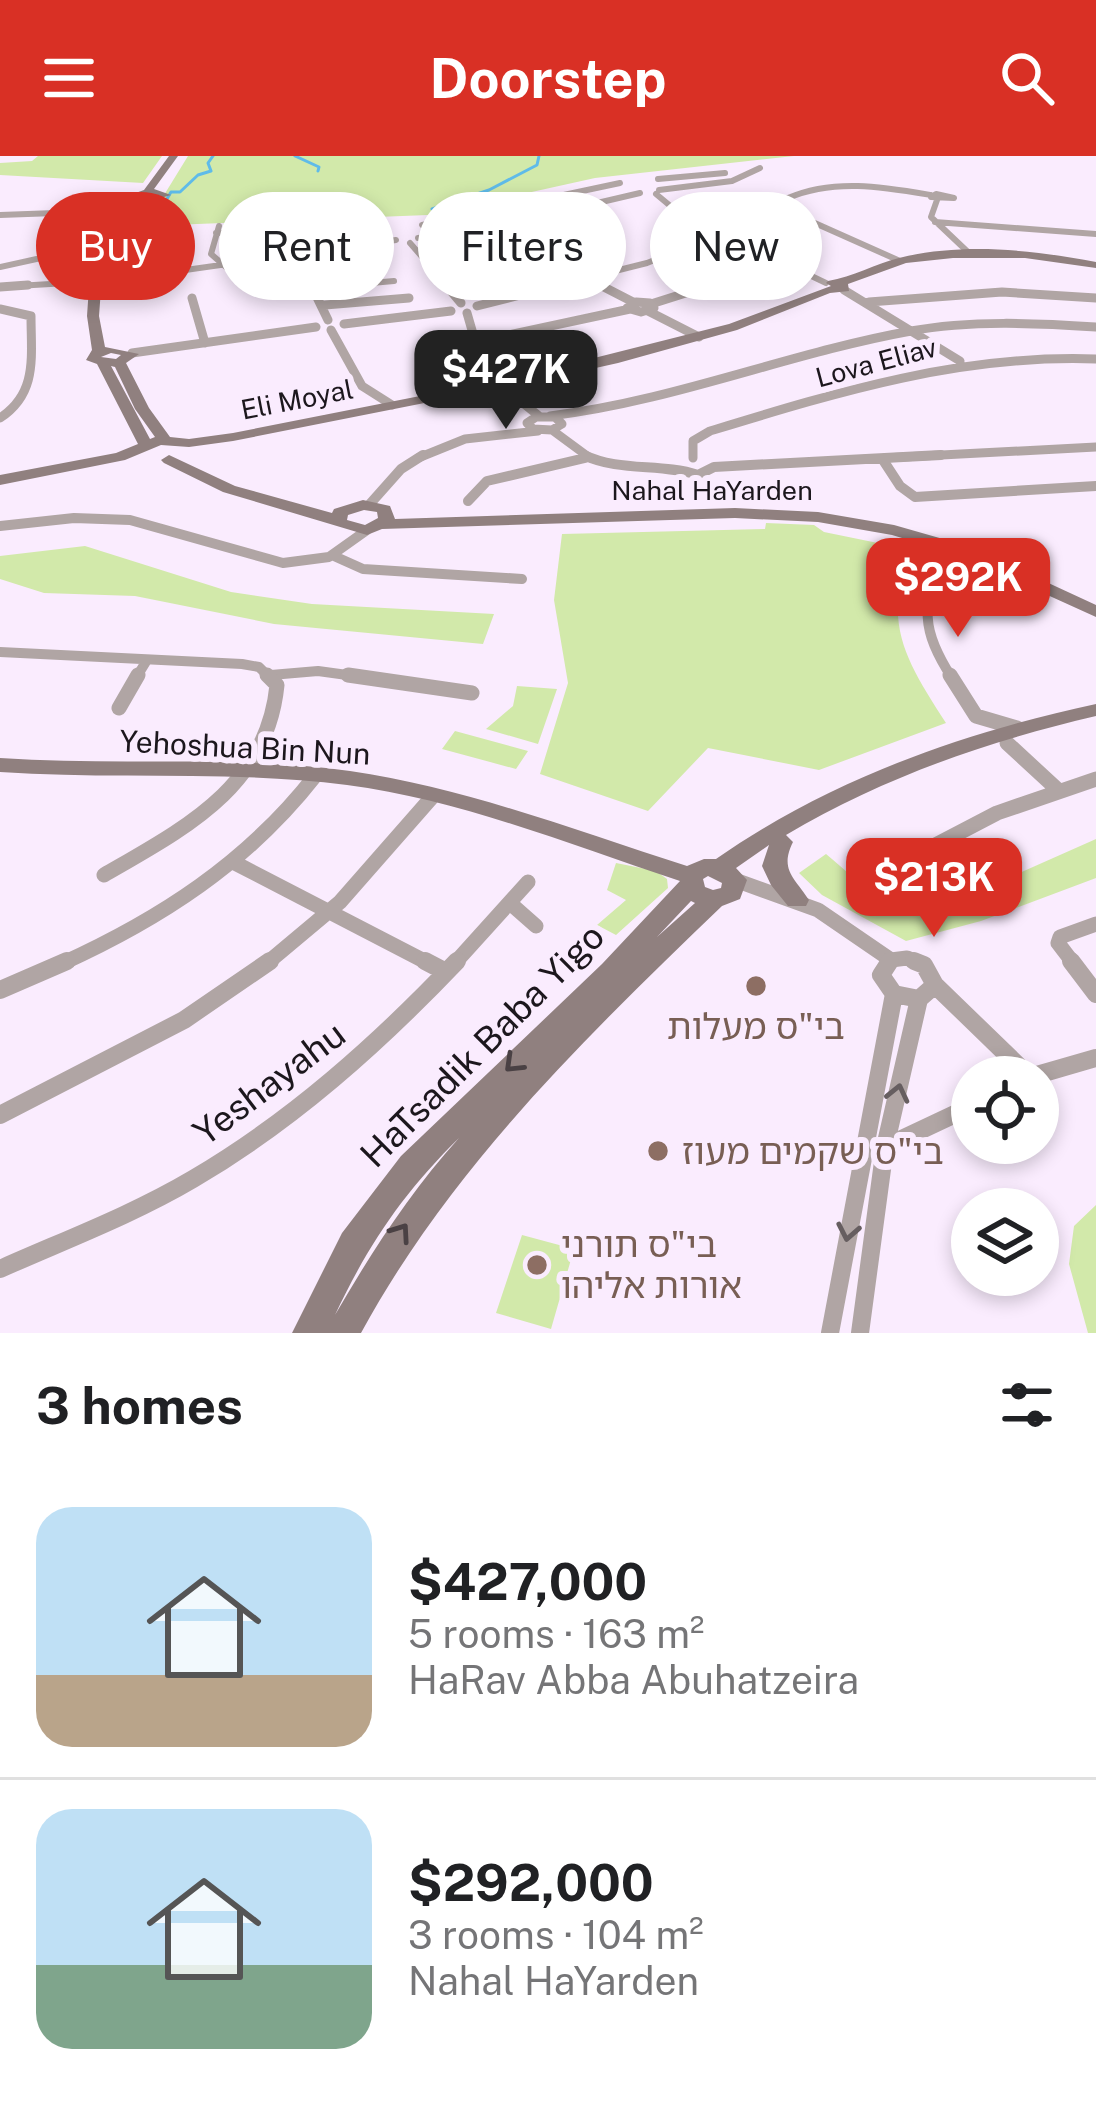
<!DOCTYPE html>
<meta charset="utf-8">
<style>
:root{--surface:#fff;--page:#f2f2f2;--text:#202124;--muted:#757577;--line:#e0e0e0;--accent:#d93025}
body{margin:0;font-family:"Public Sans","Noto Sans Hebrew",sans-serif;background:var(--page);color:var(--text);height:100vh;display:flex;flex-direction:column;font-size:45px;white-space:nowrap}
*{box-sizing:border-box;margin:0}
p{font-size:39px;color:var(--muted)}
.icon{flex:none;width:66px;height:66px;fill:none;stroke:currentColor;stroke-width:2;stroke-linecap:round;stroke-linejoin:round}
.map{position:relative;height:1177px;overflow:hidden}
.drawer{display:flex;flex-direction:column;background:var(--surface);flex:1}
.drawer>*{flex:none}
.banner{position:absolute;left:36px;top:36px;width:1026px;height:108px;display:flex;gap:24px}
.tools{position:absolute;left:951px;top:900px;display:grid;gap:24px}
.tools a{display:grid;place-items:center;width:108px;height:108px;border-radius:50%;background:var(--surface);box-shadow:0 6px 18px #0003;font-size:60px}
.price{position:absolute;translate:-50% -102px;padding:0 27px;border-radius:24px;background:var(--accent);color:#fff;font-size:39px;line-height:78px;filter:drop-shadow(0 3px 6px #0008)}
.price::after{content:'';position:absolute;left:50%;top:72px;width:36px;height:27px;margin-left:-18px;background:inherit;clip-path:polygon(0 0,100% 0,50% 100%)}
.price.on{background:#222;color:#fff}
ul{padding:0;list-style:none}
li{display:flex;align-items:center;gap:36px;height:300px;padding:0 36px}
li+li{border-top:3px solid var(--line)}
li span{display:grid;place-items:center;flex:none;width:336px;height:240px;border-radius:36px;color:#555}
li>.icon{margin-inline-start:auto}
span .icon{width:144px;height:144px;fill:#fffc;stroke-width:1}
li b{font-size:51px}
h2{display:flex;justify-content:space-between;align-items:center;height:144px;padding:0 36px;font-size:51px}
.chip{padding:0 42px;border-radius:54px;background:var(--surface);box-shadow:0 6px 18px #0003;font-size:42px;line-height:108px}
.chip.on{background:var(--accent);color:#fff}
header{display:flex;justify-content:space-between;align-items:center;height:156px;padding:0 36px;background:var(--accent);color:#fff;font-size:54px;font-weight:700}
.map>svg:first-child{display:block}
.green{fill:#d2e9aa}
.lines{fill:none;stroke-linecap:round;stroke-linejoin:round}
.stream{stroke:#5fbbe9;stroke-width:3}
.street-far4{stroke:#b0a5a4;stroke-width:6}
.street-far3{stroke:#b0a5a4;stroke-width:9}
.street-far2{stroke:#b0a5a4;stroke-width:10}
.street-far1{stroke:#b0a5a4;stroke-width:15}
.street{stroke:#b0a5a4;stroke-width:18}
.secondary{fill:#90807f;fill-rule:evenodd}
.oneway{stroke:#4a4144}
.oneway2{stroke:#665e60}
.education-dot{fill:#8d6e63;stroke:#faecfe;stroke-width:4.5}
.labels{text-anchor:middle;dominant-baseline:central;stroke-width:12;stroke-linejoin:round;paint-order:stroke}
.far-street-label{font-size:27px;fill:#1c171d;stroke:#faecfe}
.street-label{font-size:30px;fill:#1c171d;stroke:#faecfe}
.near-education-label{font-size:36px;fill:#785e54;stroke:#faecfe;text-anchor:start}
.near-street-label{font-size:36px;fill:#1c171d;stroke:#faecfe}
</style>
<header><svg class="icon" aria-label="menu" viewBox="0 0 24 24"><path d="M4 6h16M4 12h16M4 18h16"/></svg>Doorstep<svg class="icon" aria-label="search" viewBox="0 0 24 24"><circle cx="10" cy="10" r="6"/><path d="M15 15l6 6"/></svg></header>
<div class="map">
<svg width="1096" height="1177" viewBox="0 0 1096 1177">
<rect width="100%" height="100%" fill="#faecfe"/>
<path class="green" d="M38,0H162L143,27L0,19V7L32,5Z
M188,0H794L595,22L428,59L145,70Z
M766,367L814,369L824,376L912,394C880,466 907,506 946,567L819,614L708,592L648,655L540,618L568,527L554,444L562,378L765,373Z
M85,390L231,436L312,448L494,458L483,488L274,468L135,440L44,437L0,423V400Z
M517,530L557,533L538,588L486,573L513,550Z
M455,575L528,595L516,613L442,593Z
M1096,683V722L981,765L906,785L822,739L799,717L826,698C865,730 888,760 943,751Z
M616,707L656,715L667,723L668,732L616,779L597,769L626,744L607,734Z
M1096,1049V1177H1088L1069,1108L1074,1070Z
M522,1079L574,1093L551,1173L496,1157Z"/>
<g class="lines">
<path class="stream" d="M295,0L319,11L318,15
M432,53L489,34L537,9L539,0
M153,67L171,36H180L198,19L211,15L208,7L213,0"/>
<path class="street-far4" d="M658,23L725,17
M659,34L732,25L760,12
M656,38L680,58L713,74
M936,38L954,42L931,41Z
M937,44L931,61L970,98
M766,54L808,64L900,105
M0,59L83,56
M935,66L1096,78
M422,69L620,27
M219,70L211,98L227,112
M729,74C749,64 768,51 788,42C834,22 884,31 931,39
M216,77L375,72
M730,81L826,127
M418,82L499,70L640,37
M410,87L449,132
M284,100L314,132
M0,111L50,100L96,40
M299,114L367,108
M122,123L396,84
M589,124L606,132
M0,131L84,126
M314,132L394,125
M547,132L647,107L715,80
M701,132L785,106"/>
<path class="street-far3" d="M311,129L328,164
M446,129L461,147
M600,129L633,146
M0,131L28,129
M314,132L344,129
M844,134L960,205
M192,142L205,187
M636,146L650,147L654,152L641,156L627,152Z
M869,146L1002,136L1096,142
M651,148L711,129
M325,149L409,142
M477,150L559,129
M0,153L31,160C31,201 38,237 0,262
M648,155L699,181
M467,157L480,202L495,223
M344,168L451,155
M331,174L362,230L392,249
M476,186L630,153
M132,197L316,171
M508,235L539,260
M550,260C674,245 789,197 911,175C970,164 1037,167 1096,171
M536,261H555L562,268L552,274L533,273L527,267Z
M552,274L590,302
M418,302L465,283L538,275
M693,302V285L710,275C838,236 961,198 1096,203
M884,302L1096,291"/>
<path class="street-far2" d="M584,299C619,316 661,307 698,319L714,311L941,299
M883,304L900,330L915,341L1096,330
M468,345L487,325L585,302
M369,349L401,313L423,299
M0,370L74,362L130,364L283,407L329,401L367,374
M934,386L944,400C921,450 921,474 952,522
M334,400L363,413L522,423
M0,496L242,508L259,511L270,522
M271,519L318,515L369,522
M136,522L147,504"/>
<path class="street-far1" d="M348,519L472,537
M950,519L976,560L1017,572
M119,552L138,519
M1007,587L1058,634
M905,705L997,657L1096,623
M235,707L430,808
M104,719C185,672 267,631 277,529L267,519
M735,724L818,754L891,804L907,802L921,808
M510,747L536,770
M61,808C160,763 247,707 315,620
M266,808L340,746L433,640
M454,808L528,726
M888,808L891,804
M1074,808L1058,787L1060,781L1096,768"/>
<path class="street" d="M425,805L446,816
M890,805L881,819L894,838L919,843L935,829
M914,805L924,809L935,829L1030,921
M1071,805L1096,838
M0,834L67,805
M1030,921L1096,902
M0,959L184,864L270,805
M885,991L972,950
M0,1113C65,1084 132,1059 193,1023C292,965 378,888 457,805
M830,1177L894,838
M860,1177L885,991L919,843"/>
<path class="secondary" d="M169,0H178L154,33L171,39L144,47L117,85L104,116L128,123L111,132L101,133L99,160L105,191L139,198L126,207L149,252L170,281L189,283L233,277L481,228L495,219L515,222L729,168L831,130L826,127L828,125C853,121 875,108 899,102C963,86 1033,94 1096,106V112L1025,102H953L906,107L848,128L849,135L830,137L737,174L618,207L515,230L498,227L485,235L233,285L189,291L161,289L125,304L0,329V319L116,297L138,288L97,208L86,204L92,194L87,160L89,131L78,127L92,120L107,85L136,45L130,43V39L144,34ZM111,197L121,199L116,203L101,201ZM111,210L115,211L135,253L155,281L150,283Z
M169,299L235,330L332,357L334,353L363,344L390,350L395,363L735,352L818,356L894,369L971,391L1096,449V461L959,399L892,379L818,366L735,362L382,373L367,379L223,336L164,307L161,304ZM364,354L377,356L378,362L365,369L347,364L348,359Z
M1096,548V560C988,585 882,622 786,679L793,686C779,714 795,722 809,744L806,750H788L771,729L762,710L769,689L736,712L747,724L740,743L722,750C586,881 452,1010 361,1177H326L328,1174L326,1177H292L342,1077L401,1000L602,808L680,725C570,689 462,644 347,629C232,614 115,624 0,616V602C116,610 235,599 350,615C467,632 576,675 687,710L704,703H716C829,624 961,577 1096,548ZM708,720L722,727L721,732L713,734L705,731L703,723ZM691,745L695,747L657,781ZM459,982C410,1036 371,1097 335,1159C368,1089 403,1037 459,982Z"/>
</g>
<defs><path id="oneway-chevron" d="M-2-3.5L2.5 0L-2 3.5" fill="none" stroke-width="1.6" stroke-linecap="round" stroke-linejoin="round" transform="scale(3)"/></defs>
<g class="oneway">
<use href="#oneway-chevron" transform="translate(513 908) rotate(136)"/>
<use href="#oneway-chevron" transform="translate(401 1076) rotate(-55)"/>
</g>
<g class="oneway2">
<use href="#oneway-chevron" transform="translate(898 937) rotate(-77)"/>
<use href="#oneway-chevron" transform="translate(848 1076) rotate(101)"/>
</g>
<g class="education-dot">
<circle cx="756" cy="830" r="12"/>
<circle cx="658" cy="995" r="12"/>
<circle cx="537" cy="1109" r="12"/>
</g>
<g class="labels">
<g class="far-street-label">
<text transform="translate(876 206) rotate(-15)">Lova Eliav</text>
<text transform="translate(297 243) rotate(-11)">Eli Moyal</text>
<text x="712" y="334">Nahal HaYarden</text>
</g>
<g class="street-label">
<text transform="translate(245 591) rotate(3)">Yehoshua Bin Nun</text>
</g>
<g class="near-education-label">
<text x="756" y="870" text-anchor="middle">בי"ס מעלות</text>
<text x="682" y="995">בי"ס שקמים מעוז</text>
<text x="561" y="1088">בי"ס תורני<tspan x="561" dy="41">אורות אליהו</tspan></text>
</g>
<g class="near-street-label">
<text transform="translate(482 889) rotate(-45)">HaTsadik Baba Yigo</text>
<text transform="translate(269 927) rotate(-37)">Yeshayahu</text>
</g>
</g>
</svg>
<div class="tools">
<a><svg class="icon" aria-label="locate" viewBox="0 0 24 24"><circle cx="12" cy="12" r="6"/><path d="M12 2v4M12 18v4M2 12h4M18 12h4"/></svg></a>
<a><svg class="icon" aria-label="layers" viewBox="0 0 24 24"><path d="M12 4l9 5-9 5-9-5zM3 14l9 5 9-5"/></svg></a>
</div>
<b class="price on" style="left:506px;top:276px">$427K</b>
<b class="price" style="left:958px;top:484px">$292K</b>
<b class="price" style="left:934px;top:784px">$213K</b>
<div class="banner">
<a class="chip on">Buy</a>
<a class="chip">Rent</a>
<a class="chip">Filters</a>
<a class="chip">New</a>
</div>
</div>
<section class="drawer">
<h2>3 homes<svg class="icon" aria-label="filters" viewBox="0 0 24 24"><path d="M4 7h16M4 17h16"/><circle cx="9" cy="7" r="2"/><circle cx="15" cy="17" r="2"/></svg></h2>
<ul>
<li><span style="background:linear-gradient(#bfe0f5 70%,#b9a48a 0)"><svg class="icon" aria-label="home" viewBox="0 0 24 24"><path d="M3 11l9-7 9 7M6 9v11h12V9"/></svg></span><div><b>$427,000</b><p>5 rooms · 163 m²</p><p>HaRav Abba Abuhatzeira</p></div></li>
<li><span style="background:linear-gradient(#bfe0f5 65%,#7fa58c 0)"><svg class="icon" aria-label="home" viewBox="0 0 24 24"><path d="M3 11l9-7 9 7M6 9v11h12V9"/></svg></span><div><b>$292,000</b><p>3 rooms · 104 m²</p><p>Nahal HaYarden</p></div></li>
</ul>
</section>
